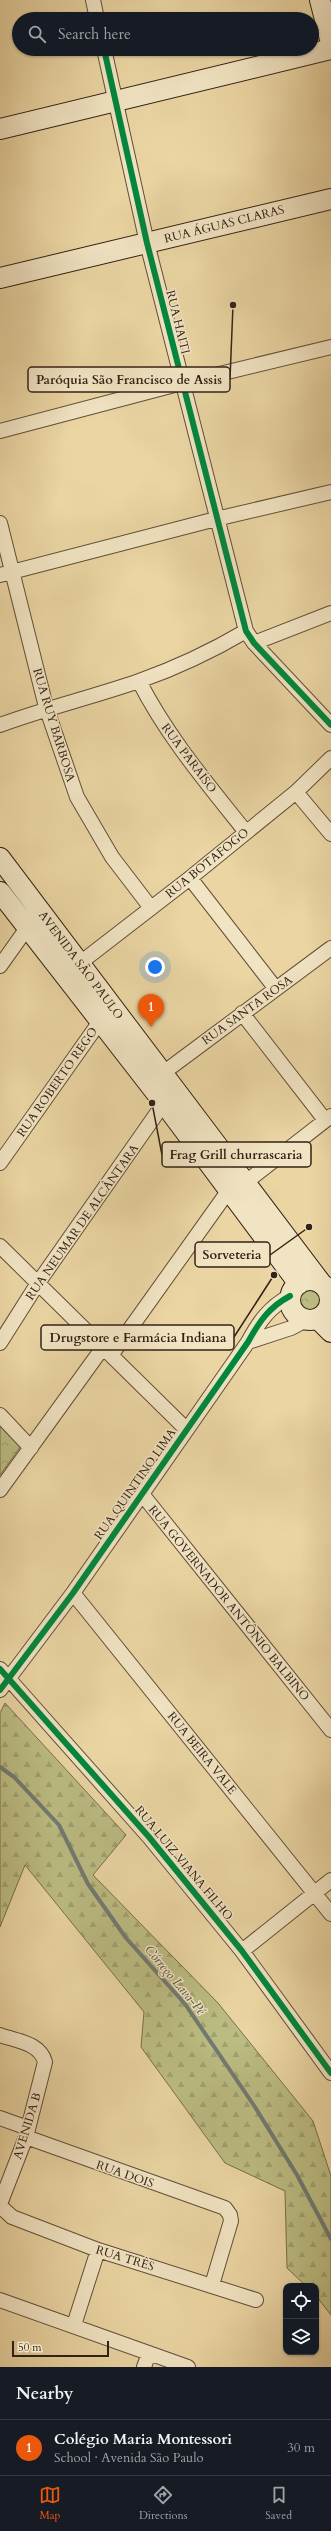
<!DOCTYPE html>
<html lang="en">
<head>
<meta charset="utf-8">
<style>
	:root { --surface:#171b24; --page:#242831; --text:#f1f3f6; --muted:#9ea1a6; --line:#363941; --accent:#ea580c }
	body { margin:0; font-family:Cardo,serif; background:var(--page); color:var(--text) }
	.controls { position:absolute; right:12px; bottom:12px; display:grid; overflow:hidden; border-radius:8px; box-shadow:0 1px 3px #0004 }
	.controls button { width:36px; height:36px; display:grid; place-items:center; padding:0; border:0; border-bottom:1px solid var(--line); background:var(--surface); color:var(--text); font:20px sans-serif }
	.scale { position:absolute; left:12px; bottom:10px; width:97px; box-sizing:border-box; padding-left:4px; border:2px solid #342116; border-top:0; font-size:11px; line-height:14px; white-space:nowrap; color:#342116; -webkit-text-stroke:3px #f1e4c3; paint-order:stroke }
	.you { position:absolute; left:155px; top:967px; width:14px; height:14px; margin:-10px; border:3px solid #fff; border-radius:50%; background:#1a73e8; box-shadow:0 0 0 6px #1a73e833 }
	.badge { display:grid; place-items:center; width:26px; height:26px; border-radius:50%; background:var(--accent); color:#fff; font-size:13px; font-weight:700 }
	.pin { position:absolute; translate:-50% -33px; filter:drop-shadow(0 1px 2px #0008) }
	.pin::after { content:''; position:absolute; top:21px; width:14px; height:12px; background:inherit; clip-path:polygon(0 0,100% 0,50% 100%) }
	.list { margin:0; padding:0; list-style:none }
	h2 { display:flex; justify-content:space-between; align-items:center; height:52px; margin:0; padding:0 16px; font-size:17px }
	h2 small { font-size:13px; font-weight:400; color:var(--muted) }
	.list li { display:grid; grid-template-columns:26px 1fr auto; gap:12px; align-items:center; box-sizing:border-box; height:56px; padding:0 16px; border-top:1px solid var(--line) }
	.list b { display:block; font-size:15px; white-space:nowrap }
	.list p { margin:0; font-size:13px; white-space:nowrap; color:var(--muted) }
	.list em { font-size:13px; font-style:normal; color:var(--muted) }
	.icon { flex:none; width:22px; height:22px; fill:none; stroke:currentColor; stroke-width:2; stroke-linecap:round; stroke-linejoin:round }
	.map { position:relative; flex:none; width:331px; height:2367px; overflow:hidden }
	.search { position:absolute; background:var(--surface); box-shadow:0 1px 3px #0004; left:12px; right:12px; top:12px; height:44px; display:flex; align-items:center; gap:10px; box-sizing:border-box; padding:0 14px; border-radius:22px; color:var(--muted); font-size:15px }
	.sheet { height:108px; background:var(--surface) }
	nav { display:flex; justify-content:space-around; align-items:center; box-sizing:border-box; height:56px; border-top:1px solid var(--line); background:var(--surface); font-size:11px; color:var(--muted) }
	nav a { display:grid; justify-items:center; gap:2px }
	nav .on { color:var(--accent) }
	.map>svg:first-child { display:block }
</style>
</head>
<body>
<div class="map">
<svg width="331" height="2367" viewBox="0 0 331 2367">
	<defs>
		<pattern id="forest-firs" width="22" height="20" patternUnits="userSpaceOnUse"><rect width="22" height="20" fill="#bbbc82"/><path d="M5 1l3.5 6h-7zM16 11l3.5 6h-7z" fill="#a1a170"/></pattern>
		<pattern id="park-crowns" width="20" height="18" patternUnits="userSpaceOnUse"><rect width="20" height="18" fill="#bbbc82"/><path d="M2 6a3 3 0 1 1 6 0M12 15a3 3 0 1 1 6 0" fill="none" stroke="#a1a170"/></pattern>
	</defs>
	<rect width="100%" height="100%" fill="#ead5a3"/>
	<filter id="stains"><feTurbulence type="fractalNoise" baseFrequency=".005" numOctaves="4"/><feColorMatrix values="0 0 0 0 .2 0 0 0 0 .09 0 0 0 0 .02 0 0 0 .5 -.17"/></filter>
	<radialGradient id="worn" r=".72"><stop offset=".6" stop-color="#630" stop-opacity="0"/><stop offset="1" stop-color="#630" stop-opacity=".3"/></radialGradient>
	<path fill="url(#forest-firs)" stroke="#786e4c" d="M 5,1703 L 126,1835 L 93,1875 L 218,2003 L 313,2121 L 331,2176 L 331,2315 L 316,2296 L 316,2286 L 306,2286 L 287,2268 L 285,2191 L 225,2163 L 141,2047 L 144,2012 L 25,1865 L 0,1927 L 0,1713 Z"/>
	<path fill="url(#park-crowns)" stroke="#786e4c" d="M294 1300a17 17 0 1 1 34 0a17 17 0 1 1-34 0Z
		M 0,1425 L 21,1446 L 0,1475 Z"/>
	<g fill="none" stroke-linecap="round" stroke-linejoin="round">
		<path stroke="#727a72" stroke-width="4" d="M 0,1767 L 14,1777 L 59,1825 L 88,1884 L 126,1938 L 185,2004 L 255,2107 L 297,2175 L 331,2239"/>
		<g stroke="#624e39" stroke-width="16">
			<path id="street" d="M 93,0 L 97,19
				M 104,49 L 147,243 L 246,631 L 254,643 L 331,725
				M 0,431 L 182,383 L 331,347
				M 0,523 L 46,707 L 77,797 L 112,857 L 151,908
				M 0,575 L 216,519 L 331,492
				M 254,643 L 331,613
				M 139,681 C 167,736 206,782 245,831
				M 0,725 C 46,708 93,697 139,681 C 176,668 212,651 246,631
				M 296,792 L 331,834
				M 190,878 L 276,989
				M 80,963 L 190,878 L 296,792 L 331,758
				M 0,966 L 27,928
				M 242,1013 L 325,1120
				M 163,1073 L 331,948
				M 0,1163 L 101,1020
				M 246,1182 L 331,1116
				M 0,1246 L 186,1429
				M 248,1342 L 291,1328 L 306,1320
				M 0,1343 L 38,1283 L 164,1103
				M 112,1354 L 229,1190
				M 0,1415 L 31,1448
				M 0,1490 L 104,1346
				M 142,1494 L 331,1730
				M 73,1593 L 331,1914
				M 0,1669 L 149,1837 L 242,1951 L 331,2073
				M 0,1690 L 73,1593 L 248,1342 C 259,1322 269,1307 290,1296
				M 242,1951 L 331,1880
				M 0,2035 C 17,2041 40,2043 45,2062 L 26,2137 L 0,2204
				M 0,2118 L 28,2128
				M 26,2137 L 225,2208 L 230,2215 L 231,2221 L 212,2285
				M 0,2206 L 12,2217 L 98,2250 L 256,2300
				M 0,2300 L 188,2367
				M 74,2325 L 98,2250
				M 144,2367 L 149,2353"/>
		</g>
		<g stroke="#342116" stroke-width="22">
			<path id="secondary" d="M 320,0 L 331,43
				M 0,129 L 331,49
				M 0,278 L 331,199
				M 0,858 L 321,1283
				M 0,892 L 164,1103 L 299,1284
				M290 1300a20 20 0 1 1 40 0a20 20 0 1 1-40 0Z
				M 318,1319 L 331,1332"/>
		</g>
		<use href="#street" stroke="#f1e4c3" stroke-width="14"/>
		<use href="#secondary" stroke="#f1e4c3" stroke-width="20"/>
		<g stroke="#f1e4c3" stroke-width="8">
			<path id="cycleway" d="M 104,49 L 147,243 L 246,631 L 254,643 L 331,725
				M 0,1669 L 149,1837 L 242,1951 L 331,2073
				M 0,1690 L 73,1593 L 248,1342 C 259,1322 269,1307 290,1296"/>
		</g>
		<use href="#cycleway" stroke="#00873e" stroke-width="6"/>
	</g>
	<g text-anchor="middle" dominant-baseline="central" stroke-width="3" stroke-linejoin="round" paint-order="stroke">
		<g font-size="12" fill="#342116" stroke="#f1e4c3">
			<text transform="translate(224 224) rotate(-14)">RUA ÁGUAS CLARAS</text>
			<text transform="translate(178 322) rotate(76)">RUA HAITI</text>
			<text transform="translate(54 725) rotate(73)">RUA RUY BARBOSA</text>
			<text transform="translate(189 758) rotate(53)">RUA PARAÍSO</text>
			<text transform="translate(207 863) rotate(-39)">RUA BOTAFOGO</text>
			<text transform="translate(81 965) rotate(53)">AVENIDA SÃO PAULO</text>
			<text transform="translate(247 1010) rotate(-36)">RUA SANTA ROSA</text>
			<text transform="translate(57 1082) rotate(-55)">RUA ROBERTO REGO</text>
			<text transform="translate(82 1222) rotate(-55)">RUA NEUMAR DE ALCÂNTARA</text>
			<text transform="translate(135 1484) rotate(-55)">RUA QUINTINO LIMA</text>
			<text transform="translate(229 1603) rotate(51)">RUA GOVERNADOR ANTÔNIO BALBINO</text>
			<text transform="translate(202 1753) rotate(51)">RUA BEIRA VALE</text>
			<text transform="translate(184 1863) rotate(50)">RUA LUIZ VIANA FILHO</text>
			<text transform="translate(27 2126) rotate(-73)">AVENIDA B</text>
			<text transform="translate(125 2174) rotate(19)">RUA DOIS</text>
			<text transform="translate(125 2258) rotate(17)">RUA TRÊS</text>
		</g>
		<g font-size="13" font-style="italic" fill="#534e44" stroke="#f1e4c3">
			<text transform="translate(175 1980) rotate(50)">Córrego Lava-Pé</text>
		</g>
	</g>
	<path fill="none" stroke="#342116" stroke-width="1.5" d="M233 305L230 379M152 1103L162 1155M309 1227L270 1255M274 1275L234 1337"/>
	<g fill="#342116" stroke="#f1e4c3" stroke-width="1.5">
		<circle cx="233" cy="305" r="4"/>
		<circle cx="152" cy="1103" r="4"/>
		<circle cx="309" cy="1227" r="4"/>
		<circle cx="274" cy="1275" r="4"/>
	</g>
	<g fill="#f1e4c3" stroke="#342116" stroke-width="1.5">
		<rect x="28" y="367" width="202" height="25" rx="4"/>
		<rect x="162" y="1142" width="149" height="25" rx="4"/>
		<rect x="195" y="1242" width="75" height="25" rx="4"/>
		<rect x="41" y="1325" width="193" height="25" rx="4"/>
	</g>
	<g font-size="13" text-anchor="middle" font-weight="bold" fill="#342116">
		<text x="129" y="384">Paróquia São Francisco de Assis</text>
		<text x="236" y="1159">Frag Grill churrascaria</text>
		<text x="232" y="1259">Sorveteria</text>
		<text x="138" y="1342">Drugstore e Farmácia Indiana</text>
	</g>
	<rect width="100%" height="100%" filter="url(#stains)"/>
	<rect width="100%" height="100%" fill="url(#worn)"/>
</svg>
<div class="controls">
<button><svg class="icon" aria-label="locate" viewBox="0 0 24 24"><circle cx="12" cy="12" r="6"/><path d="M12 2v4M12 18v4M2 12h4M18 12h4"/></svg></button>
<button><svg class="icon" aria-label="layers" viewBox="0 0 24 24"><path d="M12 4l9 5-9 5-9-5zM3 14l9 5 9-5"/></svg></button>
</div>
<div class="scale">50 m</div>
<div class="you"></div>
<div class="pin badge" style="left:151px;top:1027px">1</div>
<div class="search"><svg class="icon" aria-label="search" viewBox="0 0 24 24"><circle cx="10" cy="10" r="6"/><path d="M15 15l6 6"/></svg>Search here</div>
</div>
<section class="sheet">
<h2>Nearby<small></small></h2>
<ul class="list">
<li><span class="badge">1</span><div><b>Colégio Maria Montessori</b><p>School · Avenida São Paulo</p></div><em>30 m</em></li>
</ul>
</section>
<nav>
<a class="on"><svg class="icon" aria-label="map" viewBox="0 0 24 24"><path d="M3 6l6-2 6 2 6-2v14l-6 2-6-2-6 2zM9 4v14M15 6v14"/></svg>Map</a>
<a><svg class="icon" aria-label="directions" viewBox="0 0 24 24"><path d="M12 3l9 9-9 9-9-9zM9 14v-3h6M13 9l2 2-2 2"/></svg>Directions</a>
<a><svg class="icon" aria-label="saved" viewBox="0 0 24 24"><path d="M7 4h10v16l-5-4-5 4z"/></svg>Saved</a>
</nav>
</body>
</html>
